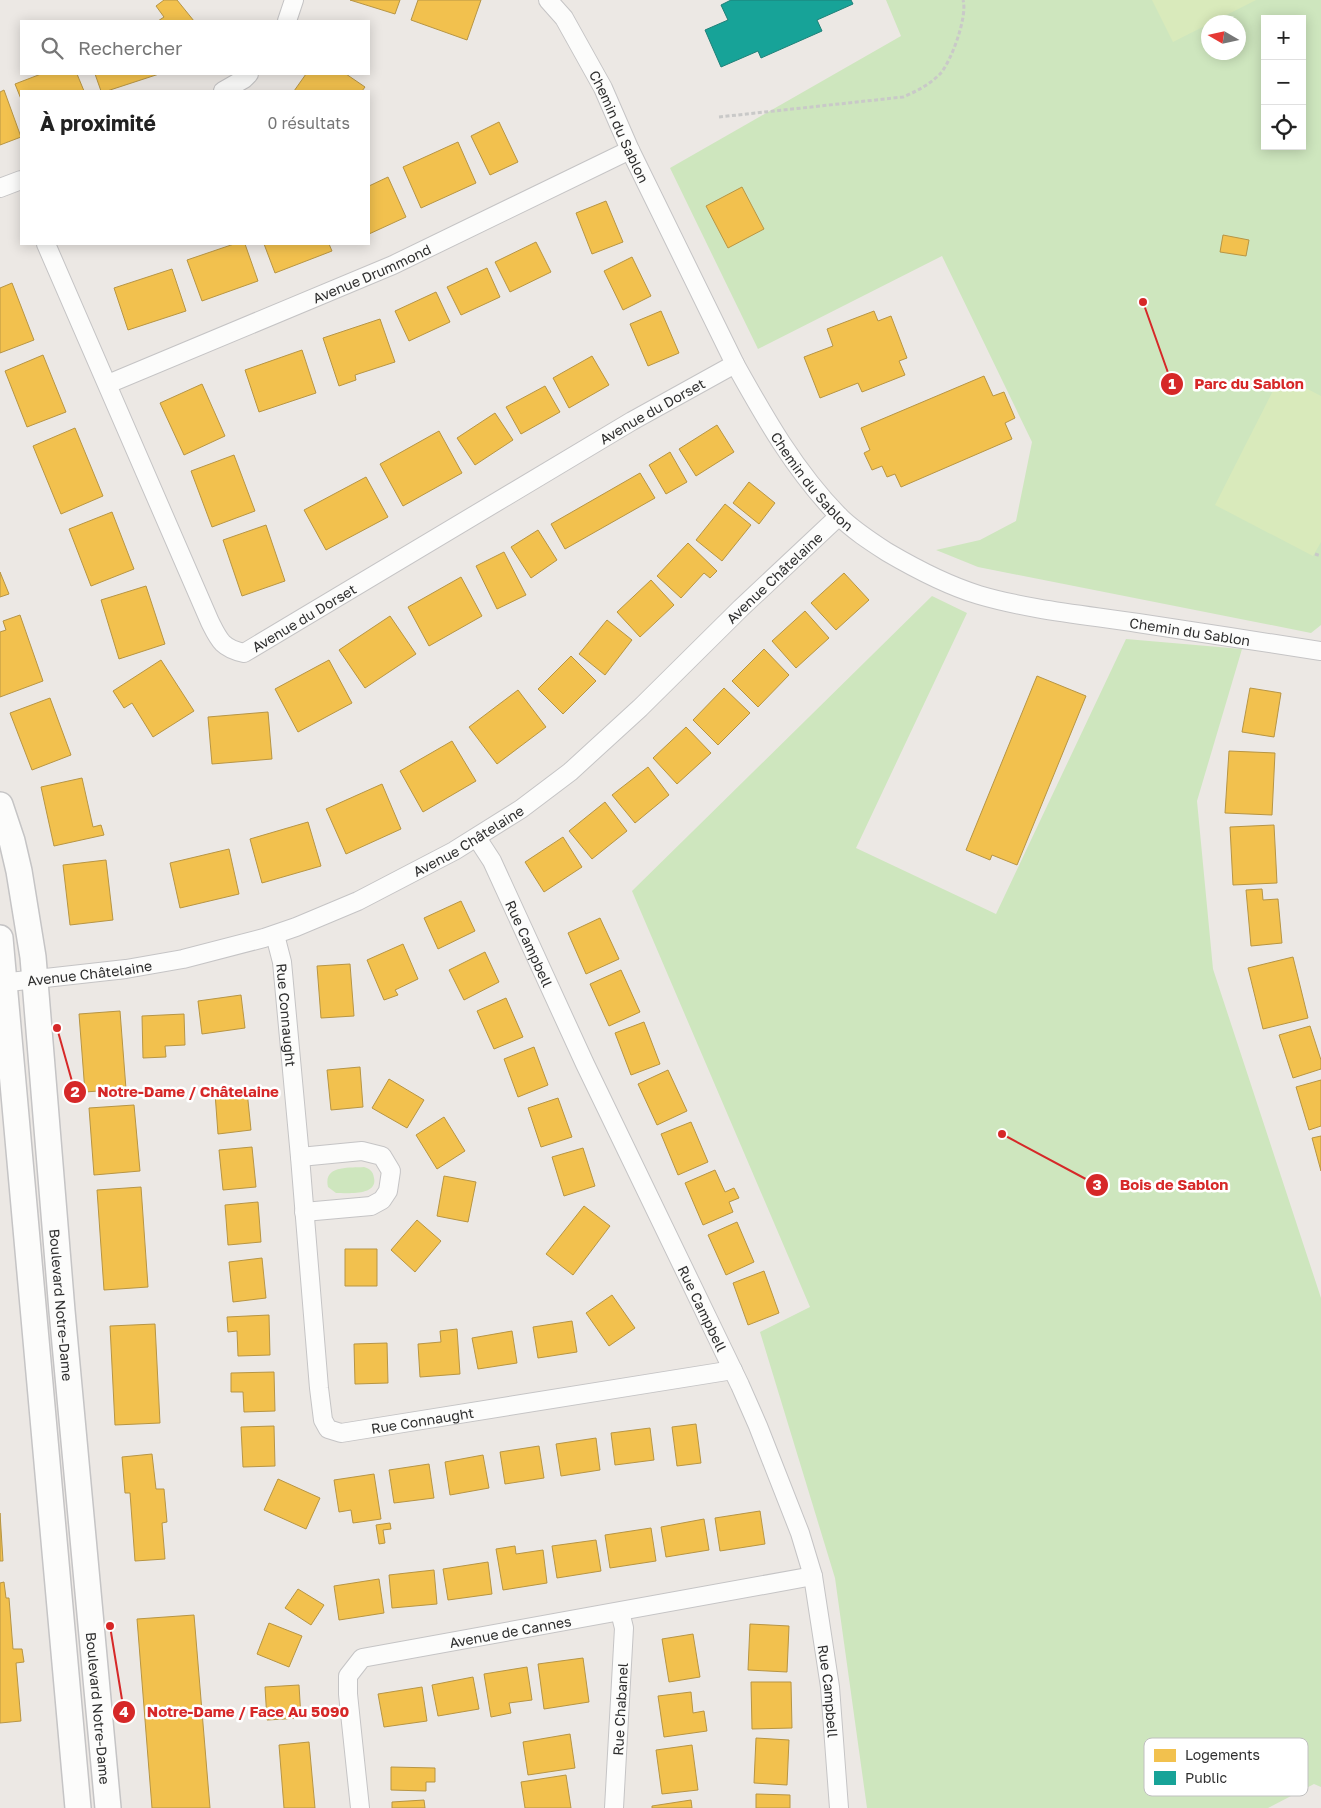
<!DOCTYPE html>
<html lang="fr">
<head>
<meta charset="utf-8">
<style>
	:root { --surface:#fff; --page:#f6f6f6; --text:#222; --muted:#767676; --line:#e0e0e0 }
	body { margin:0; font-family:"Golos Text",sans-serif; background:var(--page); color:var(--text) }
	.controls { position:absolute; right:15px; top:15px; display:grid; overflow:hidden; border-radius:0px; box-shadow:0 2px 12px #0003 }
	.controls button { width:45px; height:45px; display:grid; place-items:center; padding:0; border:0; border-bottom:1px solid var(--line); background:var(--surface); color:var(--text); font:25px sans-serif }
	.compass { position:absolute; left:1201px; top:15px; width:45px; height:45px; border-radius:50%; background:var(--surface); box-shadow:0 2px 12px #0003; rotate:279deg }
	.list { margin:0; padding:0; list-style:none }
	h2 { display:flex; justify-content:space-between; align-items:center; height:65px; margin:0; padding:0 20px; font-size:21px }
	h2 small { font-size:16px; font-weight:400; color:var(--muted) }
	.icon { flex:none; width:28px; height:28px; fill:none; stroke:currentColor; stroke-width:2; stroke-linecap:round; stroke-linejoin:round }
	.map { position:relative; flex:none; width:1321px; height:1808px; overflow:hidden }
	.search { position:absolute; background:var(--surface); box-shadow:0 2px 12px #0003; left:20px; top:20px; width:350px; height:55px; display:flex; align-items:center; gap:12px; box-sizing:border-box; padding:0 18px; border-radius:0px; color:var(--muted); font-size:19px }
	.panel { position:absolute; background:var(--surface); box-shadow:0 2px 12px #0003; left:20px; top:90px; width:350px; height:155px; border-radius:0px }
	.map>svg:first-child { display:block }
</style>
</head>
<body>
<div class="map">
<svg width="1321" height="1808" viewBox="0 0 1321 1808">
	<rect width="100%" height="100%" fill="#ece8e4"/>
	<path fill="#cee6be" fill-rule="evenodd" d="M 886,0 L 1321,0 L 1321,625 L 1311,633 L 978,567 L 936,550 L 980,540 L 1016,521 L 1032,442 L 942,256 L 758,349 L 670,168 L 901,36 ZM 1265,19 L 1302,19 L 1302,146 L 1265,146 ZM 1208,22 L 1238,22 L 1238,52 L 1208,52 Z
		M 932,596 L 967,613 L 856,848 L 996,914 L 1126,639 L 1242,649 L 1197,801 L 1213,969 L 1321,1298 L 1321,1787 L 1314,1784 L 1268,1808 L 867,1808 L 835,1578 L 760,1332 L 810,1307 L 632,891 Z
		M 364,1167 C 370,1169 373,1171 374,1178 C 378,1196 347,1193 336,1193 L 328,1187 C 323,1165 349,1168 364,1167 Z"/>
	<path fill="#d9eabb" d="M 1152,0 L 1256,0 L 1173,42 Z
		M 1281,375 L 1321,396 L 1321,542 L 1313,556 L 1215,505 Z"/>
	<path fill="#f2c14e" stroke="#b79544" d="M 164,0 L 177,0 L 194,21 L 158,21 L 164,17 L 156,6 Z
		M 350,0 L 400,0 L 395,14 Z
		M 418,0 L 481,0 L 467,40 L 411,20 Z
		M 41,74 L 77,74 L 84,91 L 21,91 L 21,99 L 15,84 Z
		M 95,74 L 159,74 L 107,91 L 101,91 Z
		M 306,74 L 346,74 L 365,87 L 362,91 L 294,91 Z
		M 4,90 L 21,137 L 0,145 L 0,92 Z
		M 499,122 L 518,162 L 490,175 L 471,136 Z
		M 458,142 L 476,183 L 421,208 L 403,167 Z
		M 388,177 L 406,217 L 369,234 L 369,186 Z
		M 742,187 L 764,229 L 728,248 L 706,206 Z
		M 606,201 L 623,242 L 592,254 L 576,213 Z
		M 1223,235 L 1249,240 L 1246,256 L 1220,252 Z
		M 536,242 L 551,272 L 510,292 L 495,262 Z
		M 234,244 L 245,244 L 258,281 L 202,301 L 187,260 Z
		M 264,244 L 329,244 L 332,251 L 275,273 Z
		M 632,257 L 651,296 L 623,310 L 604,271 Z
		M 487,268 L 500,297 L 461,315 L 447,287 Z
		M 172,269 L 186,311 L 128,330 L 114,288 Z
		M 12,283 L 34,340 L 0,353 L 0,288 Z
		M 436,292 L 450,322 L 409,341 L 395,311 Z
		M 661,311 L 679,353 L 648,366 L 630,324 Z
		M 874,311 L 878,321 L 891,316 L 907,358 L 899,361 L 905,375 L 862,392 L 858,383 L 820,398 L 804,357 L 833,346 L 827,329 Z
		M 380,319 L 395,362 L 355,375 L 356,380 L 339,386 L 323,338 Z
		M 302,350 L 316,393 L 259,412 L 245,370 Z
		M 43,355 L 66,412 L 27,427 L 5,371 Z
		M 592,356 L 609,385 L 569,408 L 553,378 Z
		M 984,376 L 993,396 L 1004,392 L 1015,418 L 1005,423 L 1012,439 L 901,487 L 895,474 L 887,477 L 882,466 L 872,470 L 864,453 L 870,450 L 861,428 Z
		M 202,384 L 225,436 L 184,455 L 160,403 Z
		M 545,386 L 560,412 L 521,434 L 506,407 Z
		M 495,413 L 513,440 L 475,465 L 457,438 Z
		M 717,425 L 734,452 L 696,476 L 679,449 Z
		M 75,428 L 103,496 L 61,514 L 33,446 Z
		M 439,431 L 462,473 L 403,506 L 380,464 Z
		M 670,452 L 687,482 L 666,494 L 649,465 Z
		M 234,455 L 255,511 L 212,527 L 191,471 Z
		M 640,473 L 655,498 L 565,549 L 551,524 Z
		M 366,477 L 388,517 L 326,550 L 304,510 Z
		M 749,482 L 775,503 L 759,524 L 733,503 Z
		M 725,504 L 751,525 L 722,561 L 696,540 Z
		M 112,512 L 134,569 L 91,586 L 69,529 Z
		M 266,525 L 285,581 L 242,596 L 223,540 Z
		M 538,530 L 557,560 L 531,578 L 511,547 Z
		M 688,543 L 717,571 L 710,578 L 704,573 L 681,598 L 657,576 Z
		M 504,552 L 526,595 L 497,609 L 476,566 Z
		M 0,572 L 9,594 L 0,597 Z
		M 844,573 L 869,600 L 836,630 L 811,603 Z
		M 461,577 L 482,616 L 429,646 L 408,607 Z
		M 651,580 L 674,605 L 640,637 L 617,612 Z
		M 146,586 L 165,644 L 119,659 L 101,600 Z
		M 805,611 L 829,638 L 796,668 L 772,641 Z
		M 20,615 L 43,681 L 0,697 L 0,632 L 6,630 L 3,621 Z
		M 390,616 L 416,654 L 365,688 L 339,650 Z
		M 607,620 L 632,640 L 605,675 L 579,654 Z
		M 764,649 L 789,675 L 758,707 L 732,681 Z
		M 571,656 L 596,681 L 563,714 L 538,689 Z
		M 161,660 L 194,711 L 153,737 L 132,703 L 124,708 L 113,691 Z
		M 329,660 L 352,703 L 298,732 L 275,689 Z
		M 1037,676 L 1086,696 L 1017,865 L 992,855 L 990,860 L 966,850 Z
		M 724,688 L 750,713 L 718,745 L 693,720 Z
		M 1250,688 L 1281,693 L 1274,737 L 1242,732 Z
		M 518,690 L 546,727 L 497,764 L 469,727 Z
		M 50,698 L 71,755 L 32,770 L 10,713 Z
		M 268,712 L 272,759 L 212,764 L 208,717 Z
		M 686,727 L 711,753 L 677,784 L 653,758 Z
		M 452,741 L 476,781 L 423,812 L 400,771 Z
		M 1229,751 L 1275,753 L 1272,815 L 1225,813 Z
		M 648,767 L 669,795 L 635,823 L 612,795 Z
		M 82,778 L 93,827 L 101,825 L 104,835 L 54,846 L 41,787 Z
		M 382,784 L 401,829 L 346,854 L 326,809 Z
		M 605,802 L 627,831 L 592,859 L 569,831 Z
		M 308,822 L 321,866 L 262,883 L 250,839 Z
		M 1274,825 L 1277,883 L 1233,885 L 1230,827 Z
		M 563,837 L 582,867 L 544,892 L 525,862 Z
		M 229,849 L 239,894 L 180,908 L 170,863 Z
		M 106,860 L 113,920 L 70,925 L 63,865 Z
		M 1262,889 L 1263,900 L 1278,899 L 1282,943 L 1251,946 L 1246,890 Z
		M 461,901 L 475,931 L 438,949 L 424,918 Z
		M 600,918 L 619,959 L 586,974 L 568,933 Z
		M 403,944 L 418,979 L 395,990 L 398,995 L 384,1000 L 367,960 Z
		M 485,952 L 499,982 L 464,1000 L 449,970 Z
		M 1293,957 L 1308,1018 L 1263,1029 L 1248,968 Z
		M 350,964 L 354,1016 L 321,1018 L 317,966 Z
		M 621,970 L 640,1012 L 609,1026 L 590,984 Z
		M 241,995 L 245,1028 L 202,1034 L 198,1001 Z
		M 506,998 L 523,1037 L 494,1049 L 477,1011 Z
		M 120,1011 L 126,1089 L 85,1092 L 79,1014 Z
		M 184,1014 L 185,1045 L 165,1046 L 166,1057 L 143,1058 L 142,1016 Z
		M 644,1022 L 660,1064 L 631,1075 L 615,1033 Z
		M 1310,1026 L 1321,1060 L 1321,1069 L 1293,1078 L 1279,1035 Z
		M 534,1047 L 548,1085 L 518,1097 L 504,1059 Z
		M 360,1067 L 363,1107 L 331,1110 L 327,1070 Z
		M 668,1070 L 687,1111 L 657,1125 L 638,1084 Z
		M 389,1079 L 424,1100 L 407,1128 L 372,1108 Z
		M 1321,1080 L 1321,1126 L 1309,1130 L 1296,1087 Z
		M 247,1091 L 251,1130 L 218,1134 L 215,1093 Z
		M 558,1098 L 572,1137 L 541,1147 L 528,1108 Z
		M 134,1105 L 140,1171 L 94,1175 L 89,1108 Z
		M 444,1117 L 465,1151 L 437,1169 L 416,1135 Z
		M 691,1122 L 708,1162 L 678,1175 L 661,1134 Z
		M 1321,1136 L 1321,1171 L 1312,1138 Z
		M 252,1147 L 256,1187 L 223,1190 L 219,1150 Z
		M 583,1148 L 595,1186 L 564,1196 L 552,1157 Z
		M 715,1170 L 725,1192 L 734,1188 L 739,1198 L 729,1202 L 733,1212 L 703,1225 L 685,1183 Z
		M 444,1176 L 476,1182 L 468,1222 L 437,1216 Z
		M 141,1187 L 148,1287 L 104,1290 L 97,1190 Z
		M 258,1202 L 261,1242 L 228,1245 L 225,1205 Z
		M 584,1206 L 610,1226 L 573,1275 L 546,1254 Z
		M 417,1220 L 441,1241 L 415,1272 L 391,1250 Z
		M 737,1222 L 754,1262 L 726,1275 L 708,1235 Z
		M 345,1249 L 377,1249 L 377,1286 L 345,1286 Z
		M 262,1258 L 266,1298 L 233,1302 L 229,1262 Z
		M 764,1271 L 779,1313 L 748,1325 L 733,1283 Z
		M 612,1295 L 635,1328 L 609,1346 L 586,1313 Z
		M 269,1315 L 270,1355 L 238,1356 L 237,1331 L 228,1332 L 227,1317 Z
		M 572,1321 L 577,1352 L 538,1358 L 533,1327 Z
		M 155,1324 L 160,1423 L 115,1425 L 110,1326 Z
		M 457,1329 L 460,1374 L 420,1377 L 418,1344 L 441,1342 L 440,1331 Z
		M 512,1331 L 517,1363 L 478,1369 L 472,1338 Z
		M 387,1343 L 388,1383 L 355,1384 L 354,1344 Z
		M 274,1372 L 275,1411 L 244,1412 L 243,1392 L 231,1392 L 231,1373 Z
		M 696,1424 L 701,1463 L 677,1466 L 672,1427 Z
		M 274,1426 L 275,1466 L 243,1467 L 241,1427 Z
		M 650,1428 L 654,1460 L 615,1465 L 611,1433 Z
		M 596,1438 L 600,1470 L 561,1476 L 556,1444 Z
		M 539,1446 L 544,1478 L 505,1484 L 500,1452 Z
		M 152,1454 L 156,1489 L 164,1489 L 167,1522 L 162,1523 L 165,1559 L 135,1561 L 130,1493 L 125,1493 L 122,1457 Z
		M 483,1455 L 489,1488 L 450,1495 L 445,1462 Z
		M 429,1464 L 434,1498 L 394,1503 L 389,1470 Z
		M 374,1474 L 381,1519 L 353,1523 L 351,1510 L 339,1512 L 334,1480 Z
		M 278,1479 L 320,1498 L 306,1529 L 264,1510 Z
		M 760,1511 L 765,1544 L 720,1551 L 715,1518 Z
		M 0,1513 L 3,1561 L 0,1561 Z
		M 704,1519 L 709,1550 L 666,1557 L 661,1527 Z
		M 390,1523 L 391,1529 L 383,1530 L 385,1543 L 379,1544 L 376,1525 Z
		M 651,1528 L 656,1561 L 610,1568 L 605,1535 Z
		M 596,1540 L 601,1571 L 557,1578 L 552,1546 Z
		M 515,1546 L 516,1554 L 543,1550 L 547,1583 L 503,1590 L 496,1549 Z
		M 488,1562 L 492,1594 L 448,1600 L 443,1569 Z
		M 434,1570 L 437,1604 L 392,1608 L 389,1575 Z
		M 379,1579 L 384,1613 L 339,1620 L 334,1586 Z
		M 4,1582 L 6,1598 L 9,1598 L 13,1649 L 22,1649 L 24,1662 L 16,1663 L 21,1721 L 0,1723 L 0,1583 Z
		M 298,1589 L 324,1605 L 311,1625 L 285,1608 Z
		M 194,1615 L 210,1808 L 152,1808 L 137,1619 Z
		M 269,1623 L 302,1636 L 289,1667 L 257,1654 Z
		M 750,1624 L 789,1626 L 787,1672 L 748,1670 Z
		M 693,1634 L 700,1677 L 669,1682 L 662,1639 Z
		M 583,1658 L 589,1702 L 544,1709 L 538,1664 Z
		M 527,1667 L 532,1700 L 509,1703 L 511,1713 L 491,1717 L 484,1674 Z
		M 473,1677 L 479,1709 L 438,1716 L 432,1685 Z
		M 751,1682 L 791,1682 L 792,1728 L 752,1729 Z
		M 299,1685 L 301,1718 L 267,1720 L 265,1687 Z
		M 422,1687 L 427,1721 L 384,1727 L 378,1694 Z
		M 691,1692 L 693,1713 L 704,1711 L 707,1731 L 664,1737 L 658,1696 Z
		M 570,1734 L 575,1768 L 528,1775 L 523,1742 Z
		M 756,1738 L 789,1740 L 787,1785 L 754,1783 Z
		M 309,1742 L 315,1808 L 284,1808 L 279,1745 Z
		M 692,1745 L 698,1790 L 662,1794 L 656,1750 Z
		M 391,1767 L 435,1768 L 435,1782 L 426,1782 L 426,1791 L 391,1790 Z
		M 566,1775 L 571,1808 L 525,1808 L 521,1782 Z
		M 756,1794 L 790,1795 L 790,1808 L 756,1808 Z
		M 424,1800 L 425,1808 L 392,1808 L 392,1802 Z
		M 691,1800 L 692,1808 L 652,1808 L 652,1806 Z"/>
	<path fill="#17a398" stroke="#1e8078" d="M 731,0 L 851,0 L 853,4 L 817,20 L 822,31 L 761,58 L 758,51 L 721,67 L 705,30 L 728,20 L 721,5 Z"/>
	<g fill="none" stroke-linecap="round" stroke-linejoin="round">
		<g stroke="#c5c4c5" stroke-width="20">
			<g id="street">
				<path id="s1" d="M 548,0 L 564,18 L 603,88 L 630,150 L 735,364 C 765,418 795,471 839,516 C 853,530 870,541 887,552 C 916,569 946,585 979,595 C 1030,610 1086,615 1138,623 C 1199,632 1260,642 1321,651"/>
				<path d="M 287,21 L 294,0"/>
				<path d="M 223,91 L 244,79 L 249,74"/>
				<path d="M 0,188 L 21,180"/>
				<path id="s2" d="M 46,244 L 210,622 C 219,640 222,648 244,653 L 632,421 L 735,364"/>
				<path id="s3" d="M 108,384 L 393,265 L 630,150"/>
				<path id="s4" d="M 477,838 L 492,861 L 585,1064 L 740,1385 L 758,1426 L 800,1533 L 813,1576 L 830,1687 L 839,1808"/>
				<path id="s5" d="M 275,935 L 282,962 L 300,1157 L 319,1388 L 323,1420 L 328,1429 L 341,1433 L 733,1370"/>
				<path id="s6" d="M 0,983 L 126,969 L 183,959 L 264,938 L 296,927 L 358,901 L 454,851 L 521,809 L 570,772 L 640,708 L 741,608 L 839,516"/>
				<path d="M 300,1157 L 362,1151 L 382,1156 L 391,1171 L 388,1191 L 382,1200 L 371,1206 L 304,1212"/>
				<path id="s7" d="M 360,1808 L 348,1694 L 348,1676 L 362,1658 L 813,1576"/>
				<path id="s8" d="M 614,1808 L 624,1628 L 620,1612"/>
			</g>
		</g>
		<g stroke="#c5c4c5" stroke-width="28">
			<g id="secondary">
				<path id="s9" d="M 0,805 L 12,841 L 19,871 L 33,957 L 62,1311 L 108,1808"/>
				<path d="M 0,938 L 78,1808"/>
			</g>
		</g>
		<path stroke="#c9c9c8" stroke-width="3" stroke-dasharray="4 2.5" stroke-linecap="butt" d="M 719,117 L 903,97 C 917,91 929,85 940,74 C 951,62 968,16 963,0
			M 1315,554 L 1321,556"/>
		<use href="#street" stroke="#fcfcfb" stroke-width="18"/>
		<use href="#secondary" stroke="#fcfcfb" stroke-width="25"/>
	</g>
	<g text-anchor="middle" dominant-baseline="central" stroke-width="5" stroke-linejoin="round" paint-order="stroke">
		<g font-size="14" fill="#2e2e2e" stroke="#fff">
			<text stroke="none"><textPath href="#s1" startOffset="146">Chemin du Sablon</textPath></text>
			<text stroke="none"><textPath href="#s3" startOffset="286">Avenue Drummond</textPath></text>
			<text stroke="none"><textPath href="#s2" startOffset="935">Avenue du Dorset</textPath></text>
			<text stroke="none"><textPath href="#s1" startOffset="551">Chemin du Sablon</textPath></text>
			<text stroke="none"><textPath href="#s6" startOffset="900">Avenue Châtelaine</textPath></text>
			<text stroke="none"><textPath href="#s2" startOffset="530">Avenue du Dorset</textPath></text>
			<text stroke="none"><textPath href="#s1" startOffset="971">Chemin du Sablon</textPath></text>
			<text stroke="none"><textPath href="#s6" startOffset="495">Avenue Châtelaine</textPath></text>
			<text stroke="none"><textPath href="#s4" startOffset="118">Rue Campbell</textPath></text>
			<text stroke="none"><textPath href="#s6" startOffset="90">Avenue Châtelaine</textPath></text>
			<text stroke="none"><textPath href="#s5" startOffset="81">Rue Connaught</textPath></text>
			<text stroke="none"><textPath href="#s9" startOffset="505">Boulevard Notre-Dame</textPath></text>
			<text stroke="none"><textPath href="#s4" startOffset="522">Rue Campbell</textPath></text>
			<text stroke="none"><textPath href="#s5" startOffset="594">Rue Connaught</textPath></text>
			<text stroke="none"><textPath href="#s7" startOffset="306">Avenue de Cannes</textPath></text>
			<text stroke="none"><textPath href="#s4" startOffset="928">Rue Campbell</textPath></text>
			<text stroke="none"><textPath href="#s9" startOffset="910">Boulevard Notre-Dame</textPath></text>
			<text stroke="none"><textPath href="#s8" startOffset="99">Rue Chabanel</textPath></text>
		</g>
	</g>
	<rect x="1144" y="1738" width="164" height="58" rx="8" fill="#fff" stroke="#c0c0c0" stroke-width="1"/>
	<rect x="1154" y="1749" width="22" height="13" fill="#f2c14e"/>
	<rect x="1154" y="1771" width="22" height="14" fill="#17a398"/>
	<g font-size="14" fill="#2e2e2e">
		<text x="1185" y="1760">Logements</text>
		<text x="1185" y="1783">Public</text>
	</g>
	<path fill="none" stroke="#d62828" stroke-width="2" d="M1143 302L1172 384M57 1028L75 1092M1002 1134L1097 1185M110 1626L124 1712"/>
	<g fill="#d62828" stroke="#fff" stroke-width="2">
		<circle cx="1143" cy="302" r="5"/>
		<circle cx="57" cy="1028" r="5"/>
		<circle cx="1002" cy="1134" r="5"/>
		<circle cx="110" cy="1626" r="5"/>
		<circle cx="1172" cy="384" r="12"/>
		<circle cx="75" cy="1092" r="12"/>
		<circle cx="1097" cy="1185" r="12"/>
		<circle cx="124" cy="1712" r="12"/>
	</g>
	<g font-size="15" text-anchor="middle" font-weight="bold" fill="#fff">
		<text x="1172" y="389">1</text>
		<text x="75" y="1097">2</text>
		<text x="1097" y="1190">3</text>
		<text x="124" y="1717">4</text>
	</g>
	<g font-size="15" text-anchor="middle" font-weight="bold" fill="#d62828" stroke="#fff" stroke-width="5" stroke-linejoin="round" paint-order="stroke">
		<text x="1249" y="389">Parc du Sablon</text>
		<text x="188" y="1097">Notre-Dame / Châtelaine</text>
		<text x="1174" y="1190">Bois de Sablon</text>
		<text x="248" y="1717">Notre-Dame / Face Au 5090</text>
	</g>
</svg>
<div class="controls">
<button>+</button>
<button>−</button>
<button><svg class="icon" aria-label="locate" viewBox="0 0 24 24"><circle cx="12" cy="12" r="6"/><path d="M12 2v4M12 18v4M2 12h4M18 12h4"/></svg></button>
</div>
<svg class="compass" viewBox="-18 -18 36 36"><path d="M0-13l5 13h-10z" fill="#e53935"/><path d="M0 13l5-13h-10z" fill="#767676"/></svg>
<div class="search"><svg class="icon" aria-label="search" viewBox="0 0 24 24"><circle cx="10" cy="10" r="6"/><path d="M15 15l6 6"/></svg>Rechercher</div>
<section class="panel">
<h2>À proximité<small>0 résultats</small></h2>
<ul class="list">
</ul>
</section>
</div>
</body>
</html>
